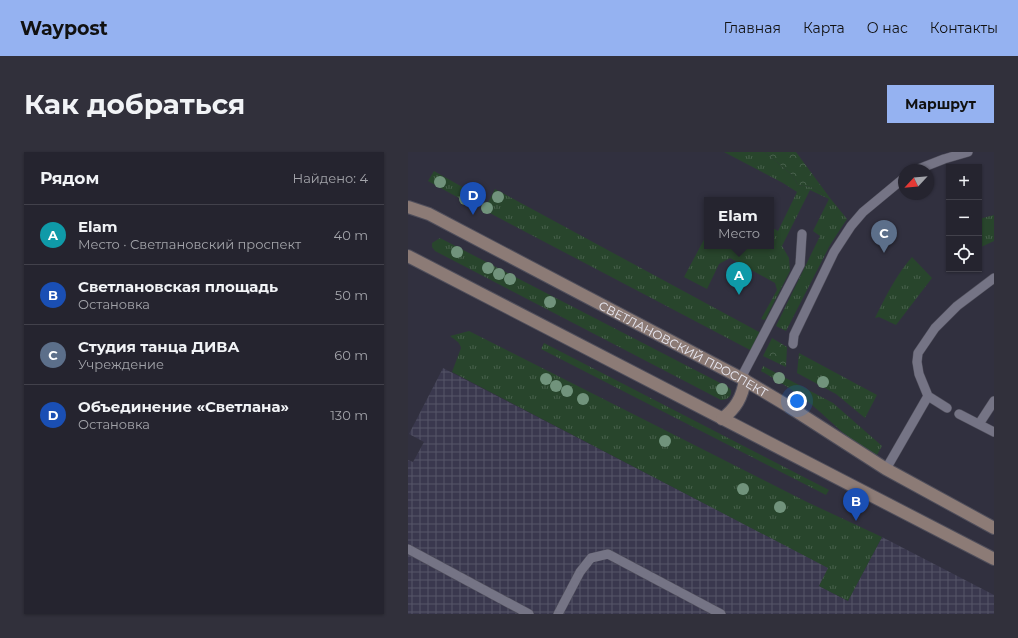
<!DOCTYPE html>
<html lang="ru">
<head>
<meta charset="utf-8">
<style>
	:root { --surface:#25242f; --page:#31303b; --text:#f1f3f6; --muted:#a3a4aa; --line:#42414b; --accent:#95b2f1 }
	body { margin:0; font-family:Montserrat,sans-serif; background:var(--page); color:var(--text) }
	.controls { position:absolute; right:12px; top:12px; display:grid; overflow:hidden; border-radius:0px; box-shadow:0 1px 3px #0004 }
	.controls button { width:36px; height:36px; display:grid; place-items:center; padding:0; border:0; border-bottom:1px solid var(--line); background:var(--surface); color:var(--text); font:20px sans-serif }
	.compass { position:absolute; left:490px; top:12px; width:36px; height:36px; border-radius:50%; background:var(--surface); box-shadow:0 1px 3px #0004; rotate:244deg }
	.you { position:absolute; left:389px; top:249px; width:14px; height:14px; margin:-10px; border:3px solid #fff; border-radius:50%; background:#1a73e8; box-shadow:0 0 0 6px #1a73e833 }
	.badge { display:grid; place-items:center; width:26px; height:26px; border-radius:50%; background:var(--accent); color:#fff; font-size:13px; font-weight:700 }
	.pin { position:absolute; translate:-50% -33px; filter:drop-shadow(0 1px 2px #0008) }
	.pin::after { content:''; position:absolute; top:21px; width:14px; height:12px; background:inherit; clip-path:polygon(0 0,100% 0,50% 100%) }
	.popup { position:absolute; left:296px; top:45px; width:70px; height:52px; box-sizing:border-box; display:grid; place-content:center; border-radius:0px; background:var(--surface); filter:drop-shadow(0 1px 3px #0005); font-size:13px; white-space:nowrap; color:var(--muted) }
	.popup b { font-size:15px; color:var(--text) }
	.popup::after { content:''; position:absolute; left:50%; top:100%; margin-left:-8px; border:8px solid transparent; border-top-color:var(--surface) }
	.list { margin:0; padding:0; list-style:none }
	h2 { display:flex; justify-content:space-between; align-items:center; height:52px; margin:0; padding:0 16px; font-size:17px }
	h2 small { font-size:13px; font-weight:400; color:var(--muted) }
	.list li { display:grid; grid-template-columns:26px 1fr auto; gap:12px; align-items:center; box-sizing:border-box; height:60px; padding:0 16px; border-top:1px solid var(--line) }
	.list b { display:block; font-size:15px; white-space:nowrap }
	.list p { margin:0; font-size:13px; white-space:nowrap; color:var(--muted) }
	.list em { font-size:13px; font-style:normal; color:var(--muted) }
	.icon { flex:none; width:22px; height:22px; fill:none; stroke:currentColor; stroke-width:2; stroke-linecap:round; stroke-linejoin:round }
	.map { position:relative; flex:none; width:586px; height:462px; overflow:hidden; border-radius:0px }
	header { display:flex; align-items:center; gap:24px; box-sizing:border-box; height:56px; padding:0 20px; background:var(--accent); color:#111 }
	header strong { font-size:19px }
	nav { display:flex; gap:22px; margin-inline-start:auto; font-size:14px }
	.intro { display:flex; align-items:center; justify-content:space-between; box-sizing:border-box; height:96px; padding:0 24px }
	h1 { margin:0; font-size:28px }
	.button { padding:10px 18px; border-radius:0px; background:var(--accent); color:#111; font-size:14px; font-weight:700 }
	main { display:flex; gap:24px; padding:0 24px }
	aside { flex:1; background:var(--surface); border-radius:0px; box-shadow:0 1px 3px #0004 }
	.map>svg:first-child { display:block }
</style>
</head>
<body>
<header>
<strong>Waypost</strong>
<nav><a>Главная</a><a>Карта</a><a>О нас</a><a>Контакты</a></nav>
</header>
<div class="intro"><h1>Как добраться</h1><a class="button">Маршрут</a></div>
<main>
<aside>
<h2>Рядом<small>Найдено: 4</small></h2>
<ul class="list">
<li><span class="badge" style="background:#0f9aa8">A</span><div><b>Elam</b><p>Место · Светлановский проспект</p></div><em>40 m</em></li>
<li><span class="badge" style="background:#1a4fb4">B</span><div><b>Светлановская площадь</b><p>Остановка</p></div><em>50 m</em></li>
<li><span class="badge" style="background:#5c6f8a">C</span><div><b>Студия танца ДИВА</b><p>Учреждение</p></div><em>60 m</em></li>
<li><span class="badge" style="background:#1a4fb4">D</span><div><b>Объединение «Светлана»</b><p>Остановка</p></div><em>130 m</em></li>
</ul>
</aside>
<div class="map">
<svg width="586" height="462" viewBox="0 0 586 462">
	<defs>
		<pattern id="industrial-grid" width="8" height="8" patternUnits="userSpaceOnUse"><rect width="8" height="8" fill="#3a384e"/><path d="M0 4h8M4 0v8" fill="none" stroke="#565568"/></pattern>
		<pattern id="grass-tufts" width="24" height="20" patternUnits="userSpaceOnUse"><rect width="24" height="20" fill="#28452c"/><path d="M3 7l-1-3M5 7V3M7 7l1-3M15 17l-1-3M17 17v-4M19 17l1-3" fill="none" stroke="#47604b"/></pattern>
		<pattern id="forest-crowns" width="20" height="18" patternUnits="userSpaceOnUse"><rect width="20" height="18" fill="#28452c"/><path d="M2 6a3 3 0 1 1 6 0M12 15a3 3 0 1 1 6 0" fill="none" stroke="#47604b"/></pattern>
	</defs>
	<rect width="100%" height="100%" fill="#31303f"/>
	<path fill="url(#industrial-grid)" d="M 35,216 L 421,416 L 411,434 L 440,449 L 474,385 L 586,443 L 586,462 L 0,462 L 0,308 L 5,310 L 16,290 L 1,282 Z"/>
	<path fill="url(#grass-tufts)" d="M 316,0 L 357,0 L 384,23 L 390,33 L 403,35 L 422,46 L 439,67 L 422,93 L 378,179 L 368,174 L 412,84 L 405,79 L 421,47 L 402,38 L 374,94 L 381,106 L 382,119 L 357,168 L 353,167 L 369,138 L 367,131 L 322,106 L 311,112 L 299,137 L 276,125 L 299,82 L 299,94 L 363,94 L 363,75 L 370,79 L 389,40 L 375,31 Z
		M 26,19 L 65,41 L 60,51 L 20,29 Z
		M 87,37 L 353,181 L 344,199 L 76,58 Z
		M 586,63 L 586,89 L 571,96 L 571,67 Z
		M 32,86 L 320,235 L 323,238 C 324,245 319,248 313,248 L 27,99 L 24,95 L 24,91 Z
		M 504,105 L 524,126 L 488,173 L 471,165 L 467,166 C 478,144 488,123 504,105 Z
		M 61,179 L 399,350 L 474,385 L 440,449 L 411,434 L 420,416 L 44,220 L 53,196 C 52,190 47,188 42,184 Z
		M 136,191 L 421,338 L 418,343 L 133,197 Z
		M 391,201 L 469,243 L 457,266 L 428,242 L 389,221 Z
		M 355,214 L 425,251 L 474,294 L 469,303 C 444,292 425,271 404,253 C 388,240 370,229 353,219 Z"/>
	<path fill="url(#forest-crowns)" d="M 357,0 L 388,0 L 422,46 L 403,35 L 390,33 L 384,23 Z
		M 364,186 L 379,195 L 378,215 L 355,204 Z"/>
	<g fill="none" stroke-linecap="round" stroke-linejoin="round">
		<g stroke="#4f4e5b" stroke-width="10">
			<path id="lane" d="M 508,18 L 536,7 L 560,0
				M 385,192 L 386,183 L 426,100 L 443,74 L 455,60 L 496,26
				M 333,226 L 392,113 L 394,82
				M 520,244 L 539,256
				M 551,262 L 586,280
				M 571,272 L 586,249
				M 478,317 L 520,244 L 511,222 L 509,210 L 510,201 L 527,176 L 549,154 L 586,126
				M 0,397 L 121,462
				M 150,462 L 172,420 L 183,406 L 200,402 L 313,462"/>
		</g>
		<g stroke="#4f4e5b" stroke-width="14">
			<g id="secondary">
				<path id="s1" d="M 0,55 L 21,62 L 333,226 L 380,254 L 478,317 L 586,376"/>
				<path d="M 0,104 L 586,407"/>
				<path d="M 314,267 C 328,256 334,246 337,228"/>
			</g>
		</g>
		<use href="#lane" stroke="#757485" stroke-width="9"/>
		<use href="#secondary" stroke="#8c7b76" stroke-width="12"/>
	</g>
	<g fill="#71937c">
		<circle cx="32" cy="30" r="6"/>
		<circle cx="90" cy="45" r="6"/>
		<circle cx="57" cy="47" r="6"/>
		<circle cx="79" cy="56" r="6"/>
		<circle cx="49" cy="100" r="6"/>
		<circle cx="80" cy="116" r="6"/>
		<circle cx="91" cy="122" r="6"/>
		<circle cx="102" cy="127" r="6"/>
		<circle cx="142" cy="150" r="6"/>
		<circle cx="371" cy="226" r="6"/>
		<circle cx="138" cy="227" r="6"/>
		<circle cx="415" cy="230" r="6"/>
		<circle cx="148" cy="234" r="6"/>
		<circle cx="314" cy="237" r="6"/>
		<circle cx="159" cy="239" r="6"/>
		<circle cx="175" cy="247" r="6"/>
		<circle cx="257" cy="289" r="6"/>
		<circle cx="335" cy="337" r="6"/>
		<circle cx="372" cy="355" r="6"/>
	</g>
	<g text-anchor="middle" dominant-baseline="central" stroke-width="4" stroke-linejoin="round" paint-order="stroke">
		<g font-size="12" fill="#e9e9f3" stroke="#19191f">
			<text stroke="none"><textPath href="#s1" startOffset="310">СВЕТЛАНОВСКИЙ ПРОСПЕКТ</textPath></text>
		</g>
	</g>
</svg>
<div class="controls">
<button>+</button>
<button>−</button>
<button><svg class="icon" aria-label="locate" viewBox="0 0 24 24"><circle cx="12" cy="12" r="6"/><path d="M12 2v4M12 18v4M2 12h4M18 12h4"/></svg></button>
</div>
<svg class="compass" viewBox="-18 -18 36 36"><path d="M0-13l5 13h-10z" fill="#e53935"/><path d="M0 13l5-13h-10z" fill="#a3a4aa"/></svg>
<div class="you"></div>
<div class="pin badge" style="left:331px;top:143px;background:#0f9aa8">A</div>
<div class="popup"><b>Elam</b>Место</div>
<div class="pin badge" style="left:448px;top:369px;background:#1a4fb4">B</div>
<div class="pin badge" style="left:476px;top:101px;background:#5c6f8a">C</div>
<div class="pin badge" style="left:65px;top:63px;background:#1a4fb4">D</div>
</div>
</main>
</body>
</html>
